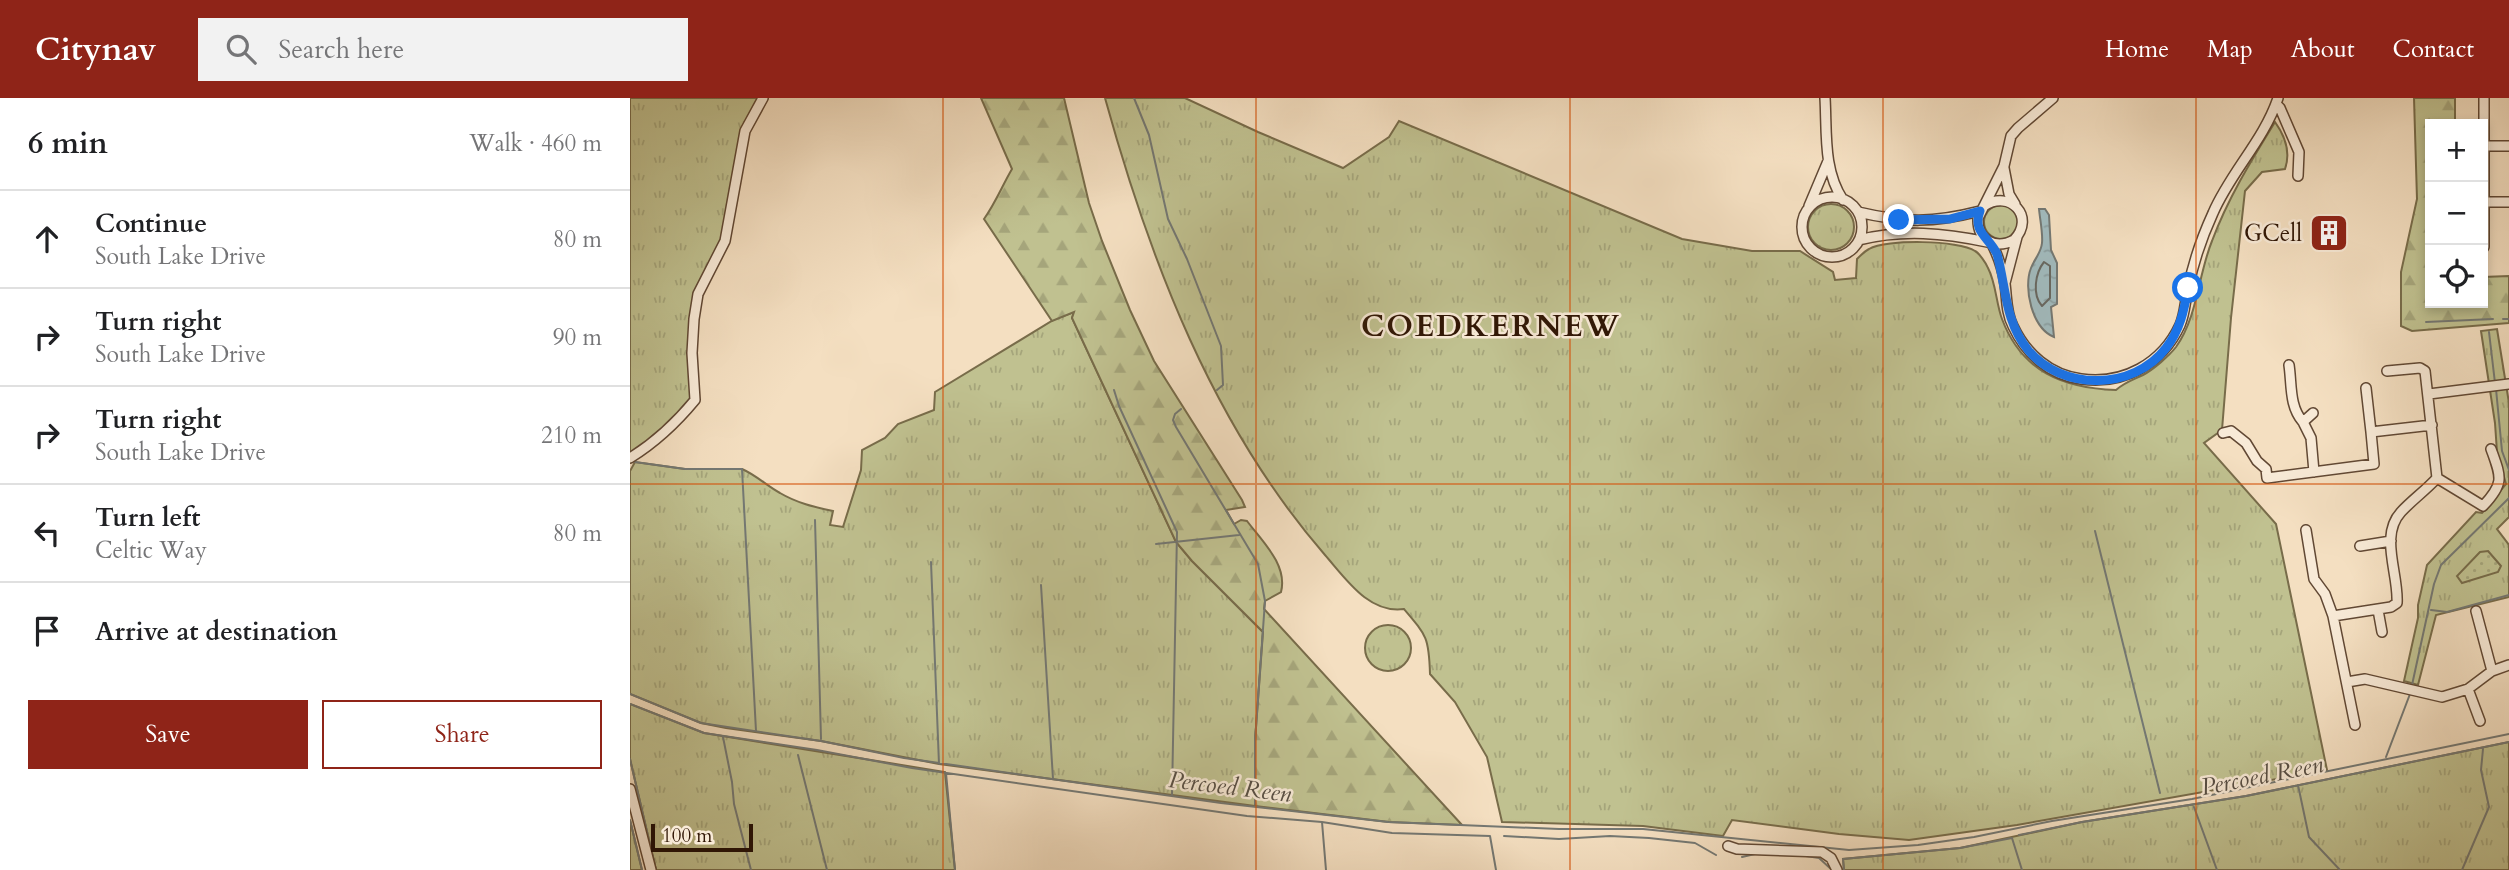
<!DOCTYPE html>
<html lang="en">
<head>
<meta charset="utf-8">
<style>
	:root { --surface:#fff; --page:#f2f2f2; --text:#202124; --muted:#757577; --line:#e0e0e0; --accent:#8f2418 }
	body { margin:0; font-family:Cardo,serif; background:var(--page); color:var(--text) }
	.controls { position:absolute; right:21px; top:21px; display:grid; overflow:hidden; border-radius:0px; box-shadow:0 4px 10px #0003 }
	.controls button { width:63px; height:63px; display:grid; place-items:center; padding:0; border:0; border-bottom:2px solid var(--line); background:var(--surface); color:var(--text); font:35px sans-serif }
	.scale { position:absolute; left:21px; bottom:18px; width:102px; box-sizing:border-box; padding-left:7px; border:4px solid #301605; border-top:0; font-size:19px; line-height:24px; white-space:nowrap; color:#301605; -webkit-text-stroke:5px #f8ead7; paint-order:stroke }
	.stop { position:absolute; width:21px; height:21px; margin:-16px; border:5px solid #1a73e8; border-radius:50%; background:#fff }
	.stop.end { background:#1a73e8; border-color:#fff; box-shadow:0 2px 7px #0008 }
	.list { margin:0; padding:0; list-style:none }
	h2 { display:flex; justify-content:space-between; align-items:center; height:91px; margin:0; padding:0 28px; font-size:30px }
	h2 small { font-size:23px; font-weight:400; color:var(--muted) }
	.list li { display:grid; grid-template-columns:46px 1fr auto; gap:21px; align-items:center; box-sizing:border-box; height:98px; padding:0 28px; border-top:2px solid var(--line) }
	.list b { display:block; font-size:26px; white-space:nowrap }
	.list p { margin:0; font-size:23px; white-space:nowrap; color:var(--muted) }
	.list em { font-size:23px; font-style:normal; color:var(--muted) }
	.actions { display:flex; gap:14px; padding:21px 28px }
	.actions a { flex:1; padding:16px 0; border:2px solid var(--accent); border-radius:0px; text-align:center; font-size:24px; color:var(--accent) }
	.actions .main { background:var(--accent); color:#fff }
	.icon { flex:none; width:38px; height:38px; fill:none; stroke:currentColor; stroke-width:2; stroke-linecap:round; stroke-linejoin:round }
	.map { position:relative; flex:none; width:1879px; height:772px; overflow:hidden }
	header { display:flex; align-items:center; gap:42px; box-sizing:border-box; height:98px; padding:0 35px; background:var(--accent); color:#fff }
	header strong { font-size:33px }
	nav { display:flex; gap:38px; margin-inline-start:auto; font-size:24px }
	.search { width:490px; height:63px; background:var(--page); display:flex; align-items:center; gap:18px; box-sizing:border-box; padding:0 24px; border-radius:0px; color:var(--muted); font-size:26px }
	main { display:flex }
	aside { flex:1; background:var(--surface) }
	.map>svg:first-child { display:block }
</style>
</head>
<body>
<header>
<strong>Citynav</strong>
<div class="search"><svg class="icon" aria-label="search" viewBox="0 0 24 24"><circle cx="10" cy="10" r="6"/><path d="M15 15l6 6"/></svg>Search here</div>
<nav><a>Home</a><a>Map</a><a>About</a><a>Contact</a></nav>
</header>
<main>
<aside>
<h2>6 min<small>Walk · 460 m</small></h2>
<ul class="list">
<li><svg class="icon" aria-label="ahead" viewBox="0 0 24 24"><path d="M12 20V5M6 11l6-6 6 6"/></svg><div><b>Continue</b><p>South Lake Drive</p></div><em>80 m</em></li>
<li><svg class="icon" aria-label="right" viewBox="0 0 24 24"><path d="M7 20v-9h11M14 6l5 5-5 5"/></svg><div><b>Turn right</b><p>South Lake Drive</p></div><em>90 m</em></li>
<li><svg class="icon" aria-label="right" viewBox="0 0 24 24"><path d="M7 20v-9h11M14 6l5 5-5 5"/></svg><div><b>Turn right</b><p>South Lake Drive</p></div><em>210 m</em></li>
<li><svg class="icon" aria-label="left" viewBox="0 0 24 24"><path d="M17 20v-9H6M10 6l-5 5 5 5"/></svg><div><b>Turn left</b><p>Celtic Way</p></div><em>80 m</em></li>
<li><svg class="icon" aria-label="arrive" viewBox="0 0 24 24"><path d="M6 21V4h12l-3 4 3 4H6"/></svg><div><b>Arrive at destination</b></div></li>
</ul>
<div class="actions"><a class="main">Save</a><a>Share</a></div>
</aside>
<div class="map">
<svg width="1879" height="772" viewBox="0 0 1879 772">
	<defs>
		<pattern id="grass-tufts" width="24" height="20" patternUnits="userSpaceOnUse" patternTransform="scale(1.75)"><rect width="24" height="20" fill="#c0c190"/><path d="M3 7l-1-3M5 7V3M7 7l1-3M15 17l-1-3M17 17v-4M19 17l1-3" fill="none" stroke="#a5a57b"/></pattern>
		<pattern id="forest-firs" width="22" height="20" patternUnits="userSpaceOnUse" patternTransform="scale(1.75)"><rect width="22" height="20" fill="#c0c190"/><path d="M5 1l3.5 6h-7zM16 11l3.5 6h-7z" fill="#a5a57b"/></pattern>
		<pattern id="park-dots" width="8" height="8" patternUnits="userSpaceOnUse" patternTransform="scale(1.75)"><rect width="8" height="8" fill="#c0c190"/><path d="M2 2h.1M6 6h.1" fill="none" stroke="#a5a57b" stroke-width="1.8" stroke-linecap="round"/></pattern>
		<pattern id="water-ripples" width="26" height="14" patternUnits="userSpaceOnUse" patternTransform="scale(1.75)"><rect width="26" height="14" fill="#a1babd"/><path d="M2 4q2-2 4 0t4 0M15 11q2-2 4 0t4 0" fill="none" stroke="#8b9fa1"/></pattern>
	</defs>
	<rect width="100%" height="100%" fill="#f4dfc1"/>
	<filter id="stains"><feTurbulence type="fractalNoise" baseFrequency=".00286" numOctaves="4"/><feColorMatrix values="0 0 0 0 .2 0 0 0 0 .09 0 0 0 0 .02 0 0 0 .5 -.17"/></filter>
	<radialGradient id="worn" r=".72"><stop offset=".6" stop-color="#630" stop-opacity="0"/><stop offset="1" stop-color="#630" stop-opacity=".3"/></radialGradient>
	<path fill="url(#grass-tufts)" stroke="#786c4a" stroke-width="2" d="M 0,0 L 133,0 L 115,33 L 95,143 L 81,167 L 64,221 L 65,302 L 0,360 Z
		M 475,0 L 555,0 L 628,34 L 713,70 L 759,39 L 769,23 L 1052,141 L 1122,153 L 1170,153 L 1203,174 L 1205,182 L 1226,180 L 1227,161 C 1231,157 1235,153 1239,151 C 1256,141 1329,142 1345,153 C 1349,155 1356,165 1358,170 C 1366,185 1366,205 1372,221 C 1392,274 1433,290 1486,292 C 1495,284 1503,282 1513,277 C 1524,271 1539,258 1546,249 C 1568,218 1568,177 1582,143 C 1598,100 1621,63 1645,24 C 1655,38 1661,54 1655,71 L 1632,74 L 1615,93 L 1601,220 L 1592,332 L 1574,345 L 1646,426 L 1697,672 L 1387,727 L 1279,742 L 1209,736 L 1102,722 L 1093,738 L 1013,728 L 872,724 L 857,659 L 825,604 L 800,576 C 799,540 797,538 774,511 C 739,516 716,481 695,457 C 583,328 520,163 475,0 Z
		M1178 129a23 23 0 1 1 46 0a23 23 0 1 1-46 0Z
		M1354 124a17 17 0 1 1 34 0a17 17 0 1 1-34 0Z
		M 444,214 L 442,220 L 546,444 L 562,463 L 633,534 L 625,643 L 625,708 L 309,666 L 191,643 L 96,630 L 71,625 L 0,596 L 0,373 L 5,364 L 55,371 L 112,371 C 126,377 137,388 150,395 C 167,405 184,409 203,413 L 200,427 L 213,429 L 231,372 L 232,352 L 255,340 L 268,326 L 304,312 L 305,294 L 425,221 Z
		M 1867,231 L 1879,305 L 1879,419 L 1867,431 L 1879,447 L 1879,499 L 1806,517 L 1788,587 L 1774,583 L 1788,520 L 1788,507 L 1797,467 L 1846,414 L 1852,415 L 1876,386 L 1867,354 L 1865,325 L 1851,233 Z
		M735 550a23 23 0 1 1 46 0a23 23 0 1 1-46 0Z
		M 0,606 L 74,635 L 315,674 L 325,772 L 26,772 L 0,661 Z
		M 1879,644 L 1879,772 L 1214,772 L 1213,761 L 1330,750 L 1452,724 L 1616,698 Z
		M 0,722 L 12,772 L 0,772 Z"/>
	<path fill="url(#forest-firs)" stroke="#786c4a" stroke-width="2" d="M 351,0 L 434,0 L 459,105 L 472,143 L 500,212 L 524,263 L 612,402 L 615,409 L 596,412 L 604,426 L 611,422 L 617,423 C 632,443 658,467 651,494 L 635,503 L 634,511 L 832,727 L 759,724 L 625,708 L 625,643 L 633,534 L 562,463 L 546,444 L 442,220 L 444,214 L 422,223 L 354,121 C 366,104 372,88 382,71 Z
		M 1784,0 L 1825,0 L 1825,26 L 1800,26 L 1800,205 L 1853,205 L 1853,179 L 1879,178 L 1879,225 L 1782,233 L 1771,228 L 1771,174 L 1787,101 Z"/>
	<path fill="url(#park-dots)" stroke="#786c4a" stroke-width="2" d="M 1858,453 L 1871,468 L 1868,474 L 1832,485 L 1827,478 L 1850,454 Z"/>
	<path fill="url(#water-ripples)" stroke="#747873" stroke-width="2" d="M 1409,111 L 1415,111 L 1419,117 L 1421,152 L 1427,165 L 1427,206 L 1421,209 L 1424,239 C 1402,230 1393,190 1401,170 C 1405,160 1411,155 1412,145 C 1413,135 1410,122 1409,111 Z"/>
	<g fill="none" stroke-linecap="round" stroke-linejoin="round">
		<path stroke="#686861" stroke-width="2" d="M 1414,164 L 1420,168 L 1420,200 L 1412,208 C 1402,197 1405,175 1414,164 Z"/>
		<path stroke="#747873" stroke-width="2" d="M 504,0 L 519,37 L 538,121 L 557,161 L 591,248 L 593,287 L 587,292
			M 1873,221 L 1879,221
			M 1796,224 L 1863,221
			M 1859,234 L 1865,285
			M 1866,291 L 1872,353 L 1879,372
			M 484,292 L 489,308 L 547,434 L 542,697
			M 551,311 L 545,316 L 543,322 L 546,329 L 628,466 L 635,503 L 625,643 L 625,706
			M 5,364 L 55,371 L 112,371 L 126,633
			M 185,422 L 191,641
			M 1465,433 L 1530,695
			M 526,446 L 609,437
			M 301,464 L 309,666
			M 411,487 L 423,681
			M 1801,512 L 1817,514 L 1879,497
			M 1782,587 L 1804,486 L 1811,467 L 1879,400
			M 0,596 L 71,625 L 191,643 L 274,660 L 591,705 L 758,724 L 929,731 L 1013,731 L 1219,752 L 1288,747 L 1344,739 L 1422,723 L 1562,701 L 1879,636
			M 0,606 L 74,635 L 187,652 L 282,670 L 617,718 L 692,724 L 762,735 L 860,738 L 866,772
			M 93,639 L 102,684 L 104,706 L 121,772
			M 168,657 L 197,772
			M 1756,659 L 1780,596
			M 0,661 L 26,772
			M 316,675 L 325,772
			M 1668,687 L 1679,739 L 1710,772
			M 1564,709 L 1587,772
			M 0,722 L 12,772
			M 692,724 L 696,772
			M 1389,737 L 1452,724 L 1616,698 L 1879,644
			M 874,738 L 929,741 L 980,738 L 1019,740 L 1065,745 L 1086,757
			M 1176,758 L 1189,760 L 1202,772
			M 1112,759 L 1125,756
			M 1214,772 L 1213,761 L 1330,750 L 1382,740 L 1392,772
			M 1832,772 L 1859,709 L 1851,672 L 1853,651"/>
		<g stroke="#614834" stroke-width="12">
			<path id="minor" d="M 1195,0 C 1197,34 1193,72 1213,102
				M 1646,6 L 1650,10 L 1669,54 L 1668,78
				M 1854,48 L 1879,48
				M 1374,70 L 1379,96 L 1385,106
				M1172 129a30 30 0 1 1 60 0a30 30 0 1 1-60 0Z
				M 1854,104 L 1879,104
				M 1179,108 L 1198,63
				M 1354,108 C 1380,91 1406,119 1384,142 C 1365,152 1347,142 1348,120 L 1374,68 L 1381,38 L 1388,30 L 1423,0
				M 1228,114 C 1275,125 1303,125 1350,113
				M 1229,142 C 1273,131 1314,135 1357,144
				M 1362,146 C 1368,158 1373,173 1375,186 C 1377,200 1376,215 1383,228 C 1396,256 1420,277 1451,281 C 1493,287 1532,266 1550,227 C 1555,216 1555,203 1558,191 C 1563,165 1572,139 1583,115 C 1600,75 1634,42 1648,0
				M 1854,149 L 1854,0
				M 1375,185 L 1387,139
				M 1659,267 C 1662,287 1659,308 1673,324
				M 1736,290 L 1741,334
				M 1799,296 L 1879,286
				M 1683,315 L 1673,324 L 1681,340 L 1684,374
				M 1593,335 L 1601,333 L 1616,345 L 1627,363 L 1636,371 L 1637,380 L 1744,366 L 1741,334 L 1802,327
				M 0,360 C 26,344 46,325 65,302 L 62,255 L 64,221 L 68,196 L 95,143 L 115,33 L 133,0
				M 1807,380 L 1853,408 C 1875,385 1871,379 1861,351
				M 1676,432 L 1684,481 L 1695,496 L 1703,518 L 1725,627
				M 1730,448 L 1761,443
				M 1748,512 L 1752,534
				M 1846,513 L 1862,573
				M 1703,518 L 1761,509 L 1767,505 C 1769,476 1749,438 1771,414 C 1782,402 1795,393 1807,380 L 1795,273 L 1790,270 L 1757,273
				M 1717,584 L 1735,581 L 1812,599 L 1838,591 L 1862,573 L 1879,567
				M 1838,591 L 1850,623
				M 0,691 L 21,772
				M 1098,748 L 1107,751 L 1192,754 L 1201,760 L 1207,772"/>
		</g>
		<use href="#minor" stroke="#f8ead7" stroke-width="9"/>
	</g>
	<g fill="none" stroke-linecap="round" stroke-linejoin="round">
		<path stroke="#1a73e8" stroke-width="9" d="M 1269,122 L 1320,121 L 1350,113 C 1342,134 1359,139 1367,156 C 1376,189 1375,224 1398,252 C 1432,293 1503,293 1536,250 C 1550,232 1554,213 1558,190"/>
	</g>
	<path fill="none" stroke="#d6520b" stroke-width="2" stroke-opacity="0.55" d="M 313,0 L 313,772M 626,0 L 626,772M 940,0 L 940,772M 1253,0 L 1253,772M 1566,0 L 1566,772M 0,386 L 1879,386"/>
	<defs>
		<g id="building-square" transform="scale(2.0125)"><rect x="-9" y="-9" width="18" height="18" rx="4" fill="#8f2418" stroke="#f8ead7"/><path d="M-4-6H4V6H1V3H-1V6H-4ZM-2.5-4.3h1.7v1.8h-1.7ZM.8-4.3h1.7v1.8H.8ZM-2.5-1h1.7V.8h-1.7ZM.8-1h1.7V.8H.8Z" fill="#fff"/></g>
	</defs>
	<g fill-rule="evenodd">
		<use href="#building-square" x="1699" y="135"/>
	</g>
	<g text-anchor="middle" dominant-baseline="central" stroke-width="5" stroke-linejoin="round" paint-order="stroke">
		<g font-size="23" fill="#301605" stroke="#f8ead7" text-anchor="end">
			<text x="1672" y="135">GCell</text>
		</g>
		<g font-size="24" font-style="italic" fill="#584f45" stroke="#f8ead7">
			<text transform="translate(1632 678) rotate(-11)">Percoed Reen</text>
			<text transform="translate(600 689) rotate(7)">Percoed Reen</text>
		</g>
		<g font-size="30" font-weight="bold" letter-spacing="2" fill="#301605" stroke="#f8ead7">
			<text x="861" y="228">COEDKERNEW</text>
		</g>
	</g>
	<rect width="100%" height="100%" filter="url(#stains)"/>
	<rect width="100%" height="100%" fill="url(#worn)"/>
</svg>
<div class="controls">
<button>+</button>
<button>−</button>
<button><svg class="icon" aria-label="locate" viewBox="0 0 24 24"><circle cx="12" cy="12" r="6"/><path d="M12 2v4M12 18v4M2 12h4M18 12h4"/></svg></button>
</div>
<div class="scale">100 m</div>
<div class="stop" style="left:1558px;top:190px"></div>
<div class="stop end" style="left:1269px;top:122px"></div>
</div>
</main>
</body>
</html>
